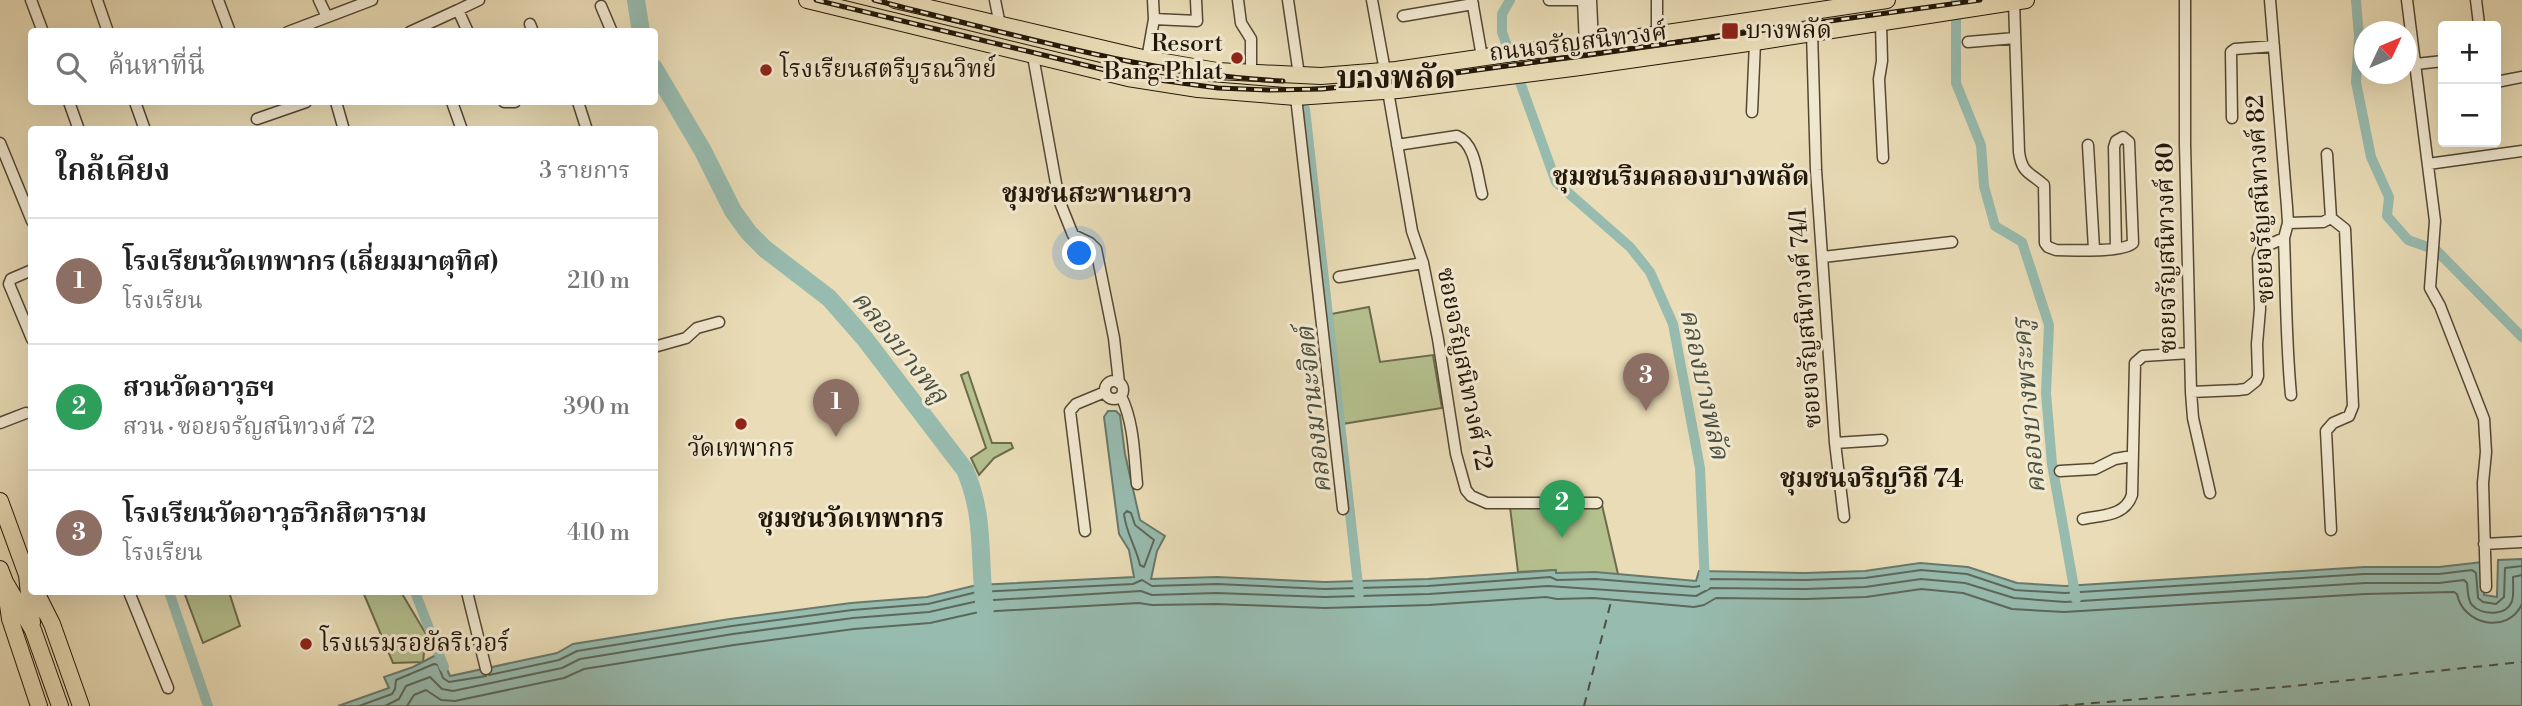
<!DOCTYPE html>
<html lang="th">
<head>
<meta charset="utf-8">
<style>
	:root { --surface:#fff; --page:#f6f6f6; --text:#222; --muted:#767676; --line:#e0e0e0; --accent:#8f2418 }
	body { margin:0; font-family:"Libre Bodoni","Noto Serif Thai",serif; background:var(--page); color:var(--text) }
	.controls { position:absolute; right:21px; top:21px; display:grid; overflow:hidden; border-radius:7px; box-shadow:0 7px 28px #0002 }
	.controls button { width:63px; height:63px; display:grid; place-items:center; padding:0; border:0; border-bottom:2px solid var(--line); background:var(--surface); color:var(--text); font:35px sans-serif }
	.compass { position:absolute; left:2354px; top:21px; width:63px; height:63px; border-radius:50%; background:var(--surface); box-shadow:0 7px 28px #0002; rotate:46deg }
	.you { position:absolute; left:1080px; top:254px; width:24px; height:24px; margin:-18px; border:5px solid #fff; border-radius:50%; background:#1a73e8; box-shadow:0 0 0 10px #1a73e833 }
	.badge { display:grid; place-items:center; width:46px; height:46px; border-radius:50%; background:var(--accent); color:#fff; font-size:23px; font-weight:700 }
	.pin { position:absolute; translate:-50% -58px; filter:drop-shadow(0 2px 4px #0008) }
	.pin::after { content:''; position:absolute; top:37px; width:24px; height:21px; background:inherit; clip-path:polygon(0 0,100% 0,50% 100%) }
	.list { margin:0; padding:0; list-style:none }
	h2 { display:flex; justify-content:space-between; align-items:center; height:91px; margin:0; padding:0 28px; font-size:30px }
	h2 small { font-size:23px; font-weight:400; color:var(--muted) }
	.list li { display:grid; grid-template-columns:46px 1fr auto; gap:21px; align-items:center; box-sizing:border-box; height:126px; padding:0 28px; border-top:2px solid var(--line) }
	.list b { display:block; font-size:26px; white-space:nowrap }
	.list p { margin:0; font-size:23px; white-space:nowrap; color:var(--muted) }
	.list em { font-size:23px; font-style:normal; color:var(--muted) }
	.icon { flex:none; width:38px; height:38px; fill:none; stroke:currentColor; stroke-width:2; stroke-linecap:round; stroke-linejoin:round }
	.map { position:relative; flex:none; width:2522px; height:706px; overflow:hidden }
	.search { position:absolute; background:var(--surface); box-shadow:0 7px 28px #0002; left:28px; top:28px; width:630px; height:77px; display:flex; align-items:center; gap:18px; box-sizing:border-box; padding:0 24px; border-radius:7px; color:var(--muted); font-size:26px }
	.panel { position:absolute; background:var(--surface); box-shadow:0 7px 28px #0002; left:28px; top:126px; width:630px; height:469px; border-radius:7px }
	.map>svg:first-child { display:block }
</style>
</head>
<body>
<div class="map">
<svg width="2522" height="706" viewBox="0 0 2522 706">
	<rect width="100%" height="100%" fill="#e9dcb6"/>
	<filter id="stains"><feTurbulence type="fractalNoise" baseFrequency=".00286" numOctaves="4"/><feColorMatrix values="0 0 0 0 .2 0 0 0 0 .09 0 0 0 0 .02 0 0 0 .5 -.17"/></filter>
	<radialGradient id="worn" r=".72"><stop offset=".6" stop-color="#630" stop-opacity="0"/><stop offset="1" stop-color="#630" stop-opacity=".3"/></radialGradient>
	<path fill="#b5c08f" stroke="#6c6b4b" stroke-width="2" d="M 1369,307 L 1380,362 L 1433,355 L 1442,408 L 1342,424 L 1331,314 Z
		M 968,372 L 992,443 L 1011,443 L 1013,448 L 994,458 L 979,475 L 971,458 L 986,448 L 961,375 Z
		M 1602,505 L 1618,574 L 1556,573 L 1555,570 L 1518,572 L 1510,507 Z
		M 184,592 L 229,592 L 240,626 L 203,643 Z
		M 363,592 L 401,592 L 426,634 L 423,662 L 393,663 Z"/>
	<path fill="#97bbaf" stroke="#68796c" stroke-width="2" d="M 1108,411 L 1116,411 L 1120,415 L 1125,454 L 1140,520 L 1165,536 L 1157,551 L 1151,579 L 1217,577 L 1325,582 L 1428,579 L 1556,570 L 1556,573 L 1595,572 L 1696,581 L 1699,571 L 1805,573 L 1865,571 L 1920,563 L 1968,567 L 2017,583 L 2065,586 L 2364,567 L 2439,567 L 2482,562 L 2484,595 L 2497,597 L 2498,560 L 2522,559 L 2522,706 L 338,706 L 389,688 L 384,677 L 413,667 L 440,653 L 450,676 L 557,653 L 573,644 L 730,619 L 851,603 L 927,597 L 977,585 L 1134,577 L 1129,550 L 1119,534 L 1104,417 Z"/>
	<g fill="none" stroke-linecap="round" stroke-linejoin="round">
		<path stroke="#5c685b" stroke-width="2" d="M 1127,511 L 1131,513 L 1135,525 L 1154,540 L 1144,567 L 1140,565 C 1136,547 1126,533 1124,514 Z
			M 489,675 L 559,660 L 577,651 L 732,626 L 852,610 L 928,604 L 977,592 L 1133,584 L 1142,580 L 1152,586 L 1217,584 L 1325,589 L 1428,586 L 1550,577 L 1557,580 L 1595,579 L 1694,587 L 1700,586 L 1706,579 L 1805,580 L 1865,578 L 1921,570 L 1967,574 L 2015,590 L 2065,593 L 2364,574 L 2439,574 L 2472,570 L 2476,573 L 2478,598 L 2483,602 L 2496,604 L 2504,597 L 2505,568 L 2522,566
			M 359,706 L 392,694 L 395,689 L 396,680 L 434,664 L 438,665 L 443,678 L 449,682 L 486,676
			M 385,706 L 399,699 L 406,686 L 430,677 L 442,689 L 453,691 L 562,668 L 580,659 L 733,634 L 853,618 L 929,612 L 978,601 L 1141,591 L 1152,595 L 1216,593 L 1325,597 L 1429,594 L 1548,586 L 1696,596 L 1711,588 L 1805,589 L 1865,587 L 1921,579 L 1965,583 L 2014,598 L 2065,602 L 2365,583 L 2439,583 L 2464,580 L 2467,583 C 2468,590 2467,599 2472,605 C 2482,616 2507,616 2512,601 C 2514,594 2513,585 2513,577 L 2522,575
			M 407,706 L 414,695 L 426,690 L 441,700 L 455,701 L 564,678 L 584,669 L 734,645 L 854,629 L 930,623 L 979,612 L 1139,603 L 1152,605 L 1216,604 L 1325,608 L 1429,605 L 1546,597 L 1557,599 L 1594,598 L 1694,607 L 1704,605 L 1716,598 L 1805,599 L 1866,597 L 1921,589 L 1963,593 L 2012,609 L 2064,612 L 2365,594 L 2454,592 L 2457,594 C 2463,625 2508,635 2522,604"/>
		<path stroke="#97bbaf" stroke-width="10" d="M 1510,0 L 1502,14 L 1502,32 L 1556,182 L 1630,247 L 1650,272 L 1673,324 L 1700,468 L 1705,585
			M 1956,0 L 1956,83 L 1981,145 L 1984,186 L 1995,226 L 2022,242 L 2049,325 L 2046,393 L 2052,464 L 2076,599
			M 2356,0 L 2359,37 L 2356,82 L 2371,157 L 2389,197 L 2387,216 L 2408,240 L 2436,250 L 2522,337
			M 1305,109 L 1359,594
			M 169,592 L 208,706
			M 415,592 L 444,667"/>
		<path stroke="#97bbaf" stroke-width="18" d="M 636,0 L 641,32
			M 654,68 L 703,151 L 733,211 L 749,233 L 765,249 L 829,298 L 844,315 L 865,339 L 965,470 C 986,519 978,559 985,609"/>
		<path stroke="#4b5042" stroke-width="2" stroke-dasharray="9 7" stroke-linecap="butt" d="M 1584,706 L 1612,598
			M 2059,706 L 2293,686 L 2522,662"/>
		<g stroke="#544833" stroke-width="13">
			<path id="street" d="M 31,0 L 43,32
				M 97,0 L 108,32
				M 218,0 L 230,32
				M 319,0 L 327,17
				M 995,0 L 1000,25
				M 1238,0 L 1241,23 L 1251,39 L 1251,73
				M 1288,0 L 1299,75
				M 1372,0 L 1385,71
				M 1472,0 L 1482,57
				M 1549,0 L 1578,0
				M 1583,0 L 1585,45
				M 1591,0 L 1593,44
				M 2185,0 L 2185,144 L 2191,392 L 2193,418 L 2210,493
				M 2270,0 L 2287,207 L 2288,223 L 2284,238 C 2286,291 2286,343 2291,395
				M 2407,0 L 2435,221 L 2430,288 L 2440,306 L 2484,419 L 2486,452 L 2483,483 L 2486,587
				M 2476,0 L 2479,24
				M 2014,2 L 2019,152 C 2022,174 2030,172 2044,185 L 2045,243 L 2048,247 L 2056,250 C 2072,250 2123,253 2133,243 L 2129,142 L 2123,137 L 2116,141 L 2114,147 L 2116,248
				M 601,6 L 612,32
				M 1403,16 L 1473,4
				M 1154,19 L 1197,21 L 1196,0
				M 1881,23 L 1882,61 L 1879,79 L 1883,158
				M 530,24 L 533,32
				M 288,32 L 372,0
				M 410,32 L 458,10
				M 468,32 L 458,10 L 479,0
				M 1812,32 L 1816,170 L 1835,443 L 1844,517
				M 1657,36 L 1657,0
				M 1968,42 L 2015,38
				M 1033,56 L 1059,200 L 1073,235 L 1090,243 L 1096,249 L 1114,338 L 1119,383
				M 1147,59 L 1154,19 L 1153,0
				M 2416,64 L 2443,61
				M 2496,82 L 2522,77
				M 1388,91 L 1412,231 L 1423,263 L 1438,339 L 1456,454 L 1466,490 L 1471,496 L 1487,503 L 1597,503
				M 1296,97 L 1343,509
				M 69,102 L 79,130
				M 135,102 L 145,130
				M 336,102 L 344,130
				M 452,102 L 462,130
				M 504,102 L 515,102
				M 578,102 L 587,130
				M 1752,112 L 1755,42
				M 2232,118 L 2231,52 L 2235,49 L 2274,46
				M 257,119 L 306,102
				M 0,143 L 32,221
				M 1397,145 L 1457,136 C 1476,144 1477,176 1482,194
				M 2088,145 L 2094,249
				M 2327,154 L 2331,218 L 2345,229 L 2353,406 L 2349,416 L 2333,423 L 2326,431 L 2331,530
				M 2428,164 L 2522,151
				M 2288,223 L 2323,222 L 2331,218
				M 1823,257 L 1952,242
				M 32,270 L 11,279 L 9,284 L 32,339
				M 1339,277 L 1423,263
				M 654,347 L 686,338 L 697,328 L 719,322
				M1105 390a9 9 0 1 1 18 0a9 9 0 1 1-18 0Z
				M 2191,392 L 2238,390 L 2246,389 L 2256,381 L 2258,376 L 2257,344 L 2260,309 L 2258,258 L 2262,248 L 2284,238
				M 1121,396 C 1134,423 1134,454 1137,484
				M 0,423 L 26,413
				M 1835,443 L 1882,440
				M 2060,471 L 2095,469 L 2115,459 L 2132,456
				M 2083,519 C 2103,515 2125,516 2132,495 L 2135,363 L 2143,356 L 2190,353
				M 1085,531 L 1070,411 L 1076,404 L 1105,392
				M 2484,544 L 2522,542
				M 129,592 L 168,688
				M 467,592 L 486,669"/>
		</g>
		<g stroke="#221607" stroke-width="18">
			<path id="primary" d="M 807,0 L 1128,78 L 1198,89 L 1296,97 L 1398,90 L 1580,67 L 1755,42 L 2026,0
				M 895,0 L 1147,59 L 1217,71 L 1321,76 L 1396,70 L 1520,52 L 1593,44 L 1887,0
				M 0,501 L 27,575 L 32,623
				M 0,569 L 5,582 L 33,630 L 60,706
				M 6,591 L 10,619 L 39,706
				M 36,592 L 52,624 L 81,706"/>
		</g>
		<use href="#street" stroke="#f1e8d0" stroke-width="10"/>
		<use href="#primary" stroke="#e9dcb6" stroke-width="16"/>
		<g stroke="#221607" stroke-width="5">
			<path id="rail" d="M 816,0 L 1130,76 L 1218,88 L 1268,90 L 1322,89 L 1398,81 L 1980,0
				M 874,0 C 1009,33 1144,74 1283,81"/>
		</g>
		<use href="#rail" stroke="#f1e8d0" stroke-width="2.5" stroke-dasharray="8" stroke-linecap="butt"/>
	</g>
	<g fill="#8f2418" stroke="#f1e8d0" stroke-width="2.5">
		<rect x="1721" y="22" width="18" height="18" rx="3.5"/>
		<circle cx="1237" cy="58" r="7"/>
		<circle cx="766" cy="70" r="7"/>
		<circle cx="741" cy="424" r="7"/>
		<circle cx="306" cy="644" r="7"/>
	</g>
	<g text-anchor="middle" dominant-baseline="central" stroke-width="6" stroke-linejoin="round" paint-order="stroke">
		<g font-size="24" fill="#221607" stroke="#f1e8d0" text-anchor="start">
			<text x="1746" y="31">บางพลัด</text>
			<text x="1223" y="44" text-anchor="end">Resort<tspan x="1223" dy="28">Bang Phlat</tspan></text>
			<text x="780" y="70">โรงเรียนสตรีบูรณวิทย์</text>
			<text x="741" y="449" text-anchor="middle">วัดเทพากร</text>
			<text x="320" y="644">โรงแรมรอยัลริเวอร์</text>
		</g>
		<g font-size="24" fill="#221607" stroke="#f1e8d0">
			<text transform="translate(1578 43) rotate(-7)">ถนนจรัญสนิทวงศ์</text>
			<text transform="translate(2261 199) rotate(-93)">ซอยจรัญสนิทวงศ์ 82</text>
			<text transform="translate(2167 248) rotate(-91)">ซอยจรัญสนิทวงศ์ 80</text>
			<text transform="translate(1806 318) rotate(-94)">ซอยจรัญสนิทวงศ์ 74/1</text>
			<text transform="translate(1464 369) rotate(79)">ซอยจรัญสนิทวงศ์ 72</text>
		</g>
		<g font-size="26" font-weight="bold" fill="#221607" stroke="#f1e8d0">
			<text x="1681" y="177">ชุมชนริมคลองบางพลัด</text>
			<text x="1097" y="194">ชุมชนสะพานยาว</text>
			<text x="1872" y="479">ชุมชนจริญวิถี 74</text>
			<text x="851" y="519">ชุมชนวัดเทพากร</text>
		</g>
		<g font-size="26" font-style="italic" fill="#4b5042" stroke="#f1e8d0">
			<text transform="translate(900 347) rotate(51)">คลองบางพลู</text>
			<text transform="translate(1704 384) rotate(78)">คลองบางพลัด</text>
			<text transform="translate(2029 406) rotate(-95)">คลองบางพระครู</text>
			<text transform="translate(1314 410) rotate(-96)">คลองมานะจิตต์</text>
		</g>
		<g font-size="32" font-weight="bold" fill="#221607" stroke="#f1e8d0">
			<text x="1396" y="78">บางพลัด</text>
		</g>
	</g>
	<rect width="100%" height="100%" filter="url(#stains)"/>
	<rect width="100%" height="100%" fill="url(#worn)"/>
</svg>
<div class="controls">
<button>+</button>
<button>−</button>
</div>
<svg class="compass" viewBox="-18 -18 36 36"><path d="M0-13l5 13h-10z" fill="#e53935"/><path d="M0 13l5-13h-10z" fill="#767676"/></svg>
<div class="you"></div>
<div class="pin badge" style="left:836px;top:437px;background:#8d6e63">1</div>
<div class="pin badge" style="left:1562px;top:538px;background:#2e9e5b">2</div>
<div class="pin badge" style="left:1646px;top:411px;background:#8d6e63">3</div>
<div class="search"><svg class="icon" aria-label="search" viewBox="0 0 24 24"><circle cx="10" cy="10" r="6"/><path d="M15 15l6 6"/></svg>ค้นหาที่นี่</div>
<section class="panel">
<h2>ใกล้เคียง<small>3 รายการ</small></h2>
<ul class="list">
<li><span class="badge" style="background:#8d6e63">1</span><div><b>โรงเรียนวัดเทพากร (เลี่ยมมาตุทิศ)</b><p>โรงเรียน</p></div><em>210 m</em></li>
<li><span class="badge" style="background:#2e9e5b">2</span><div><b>สวนวัดอาวุธฯ</b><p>สวน · ซอยจรัญสนิทวงศ์ 72</p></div><em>390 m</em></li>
<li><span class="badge" style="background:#8d6e63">3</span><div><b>โรงเรียนวัดอาวุธวิกสิตาราม</b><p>โรงเรียน</p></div><em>410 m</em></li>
</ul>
</section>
</div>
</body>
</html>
